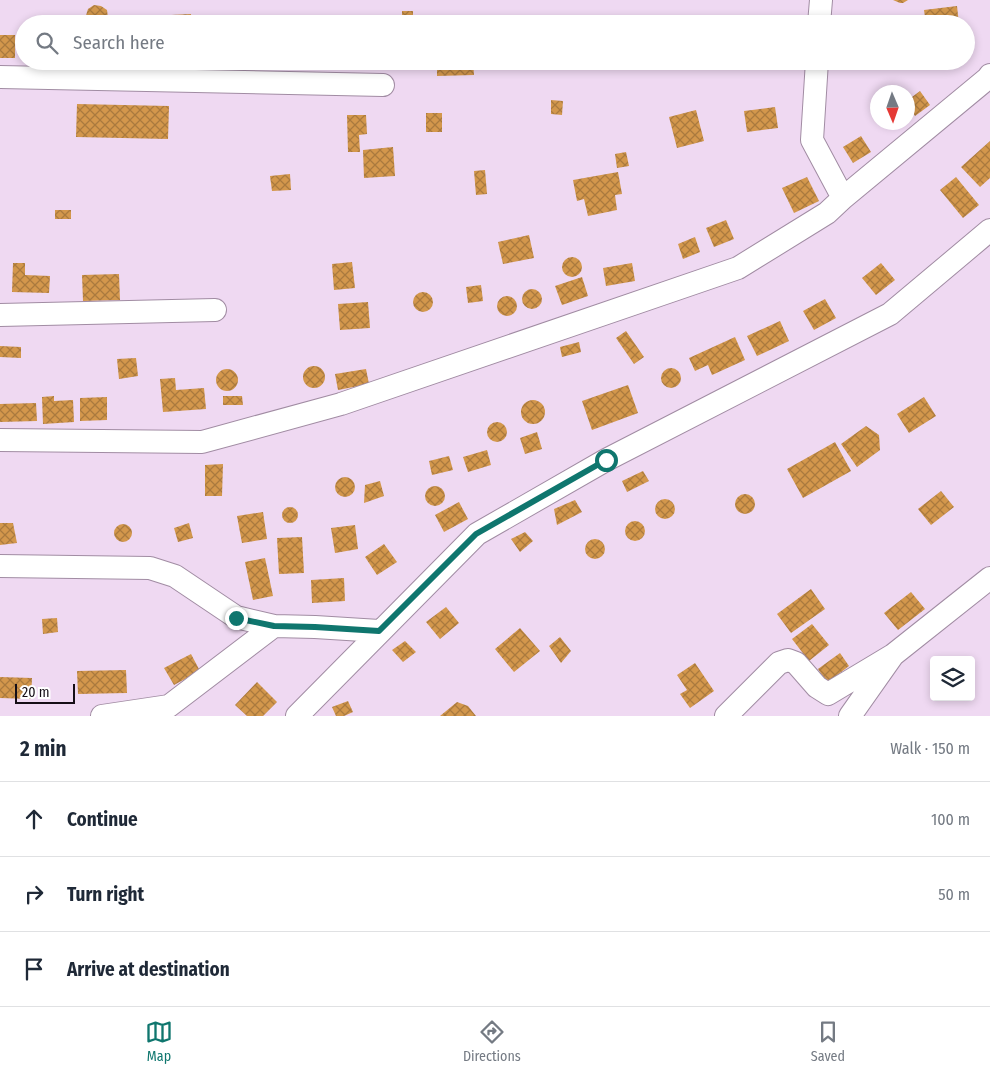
<!DOCTYPE html>
<html lang="en">
<head>
<meta charset="utf-8">
<style>
	:root { --surface:#fff; --page:#f2f2f3; --text:#1f2937; --muted:#747a83; --line:#e0e1e3; --accent:#0f766e }
	body { margin:0; font-family:"Fira Sans Condensed",sans-serif; background:var(--page); color:var(--text) }
	.controls { position:absolute; right:15px; bottom:15px; display:grid; overflow:hidden; border-radius:5px; box-shadow:0 2px 8px #0003 }
	.controls button { width:45px; height:45px; display:grid; place-items:center; padding:0; border:0; border-bottom:1px solid var(--line); background:var(--surface); color:var(--text); font:25px sans-serif }
	.compass { position:absolute; left:870px; top:85px; width:45px; height:45px; border-radius:50%; background:var(--surface); box-shadow:0 2px 8px #0003; rotate:178deg }
	.scale { position:absolute; left:15px; bottom:12px; width:60px; box-sizing:border-box; padding-left:5px; border:2px solid #150e16; border-top:0; font-size:14px; line-height:18px; white-space:nowrap; color:#150e16; -webkit-text-stroke:4px #fff; paint-order:stroke }
	.stop { position:absolute; width:15px; height:15px; margin:-11px; border:4px solid #0f766e; border-radius:50%; background:#fff }
	.stop.end { background:#0f766e; border-color:#fff; box-shadow:0 1px 5px #0008 }
	.list { margin:0; padding:0; list-style:none }
	h2 { display:flex; justify-content:space-between; align-items:center; height:65px; margin:0; padding:0 20px; font-size:21px }
	h2 small { font-size:16px; font-weight:400; color:var(--muted) }
	.list li { display:grid; grid-template-columns:32px 1fr auto; gap:15px; align-items:center; box-sizing:border-box; height:75px; padding:0 20px; border-top:1px solid var(--line) }
	.list b { display:block; font-size:19px; white-space:nowrap }
	.list em { font-size:16px; font-style:normal; color:var(--muted) }
	.icon { flex:none; width:28px; height:28px; fill:none; stroke:currentColor; stroke-width:2; stroke-linecap:round; stroke-linejoin:round }
	.map { position:relative; flex:none; width:990px; height:716px; overflow:hidden }
	.search { position:absolute; background:var(--surface); box-shadow:0 2px 8px #0003; left:15px; right:15px; top:15px; height:55px; display:flex; align-items:center; gap:12px; box-sizing:border-box; padding:0 18px; border-radius:28px; color:var(--muted); font-size:19px }
	.sheet { height:290px; background:var(--surface) }
	nav { display:flex; justify-content:space-around; align-items:center; box-sizing:border-box; height:70px; border-top:1px solid var(--line); background:var(--surface); font-size:14px; color:var(--muted) }
	nav a { display:grid; justify-items:center; gap:2px }
	nav .on { color:var(--accent) }
	.map>svg:first-child { display:block }
</style>
</head>
<body>
<div class="map">
<svg width="990" height="716" viewBox="0 0 990 716">
	<defs>
		<pattern id="building-cross-hatch" width="8" height="8" patternUnits="userSpaceOnUse" patternTransform="scale(1.25)"><rect width="8" height="8" fill="#d3974c"/><path d="M0 0l8 8M0 8l8-8" fill="none" stroke="#aa7a3e"/></pattern>
	</defs>
	<rect width="100%" height="100%" fill="#efd9f2"/>
	<path fill="url(#building-cross-hatch)" d="M 893,0 L 908,0 L 903,3 L 900,3 Z
		M 94,5 L 101,6 L 107,10 L 108,18 L 105,24 L 90,24 L 88,23 L 86,16 L 87,12 L 88,9 Z
		M 957,6 L 959,24 L 926,24 L 924,10 Z
		M 402,11 L 413,11 L 413,24 L 402,24 Z
		M 191,14 L 192,24 L 171,24 L 171,15 Z
		M 0,35 L 15,35 L 15,58 L 0,58 Z
		M 361,61 L 389,61 L 389,64 L 361,66 Z
		M 405,61 L 422,61 L 420,66 L 415,69 L 408,66 Z
		M 437,61 L 473,61 L 474,75 L 437,76 Z
		M 496,61 L 526,61 L 526,67 L 495,66 Z
		M 920,91 L 930,105 L 915,116 L 908,104 L 908,100 Z
		M 551,100 L 563,101 L 562,115 L 551,114 Z
		M 77,104 L 169,106 L 168,139 L 76,137 Z
		M 775,107 L 778,128 L 747,132 L 744,111 Z
		M 696,110 L 704,141 L 677,148 L 669,117 Z
		M 426,113 L 442,113 L 442,132 L 426,132 Z
		M 347,115 L 366,115 L 367,134 L 359,135 L 360,152 L 348,152 Z
		M 861,136 L 871,152 L 853,163 L 843,147 Z
		M 990,141 L 990,178 L 980,187 L 961,167 Z
		M 393,147 L 395,176 L 364,178 L 363,150 Z
		M 626,152 L 629,166 L 617,168 L 615,154 Z
		M 485,170 L 487,194 L 476,195 L 474,171 Z
		M 618,172 L 622,194 L 615,195 L 617,210 L 588,216 L 584,199 L 577,201 L 573,180 Z
		M 290,174 L 291,190 L 272,191 L 270,176 Z
		M 807,177 L 819,201 L 794,213 L 782,188 Z
		M 956,177 L 979,205 L 963,218 L 940,190 Z
		M 55,210 L 71,210 L 71,219 L 55,219 Z
		M 726,220 L 734,239 L 714,247 L 706,228 Z
		M 529,235 L 534,258 L 503,264 L 498,242 Z
		M 695,237 L 700,252 L 683,259 L 678,244 Z
		M562 267a10 10 0 1 1 20 0a10 10 0 1 1-20 0Z
		M 352,262 L 355,288 L 334,290 L 332,264 Z
		M 13,263 L 25,263 L 25,275 L 50,276 L 49,293 L 12,292 Z
		M 632,263 L 635,281 L 606,286 L 603,268 Z
		M 881,263 L 895,280 L 876,295 L 862,278 Z
		M 119,274 L 120,300 L 83,301 L 82,275 Z
		M 582,277 L 588,296 L 562,305 L 555,286 Z
		M 481,285 L 483,301 L 468,303 L 466,287 Z
		M522 299a10 10 0 1 1 20 0a10 10 0 1 1-20 0Z
		M413 302a10 10 0 1 1 20 0a10 10 0 1 1-20 0Z
		M497 306a10 10 0 1 1 20 0a10 10 0 1 1-20 0Z
		M 825,299 L 836,318 L 814,330 L 803,311 Z
		M 368,302 L 370,328 L 340,330 L 338,304 Z
		M 780,321 L 789,341 L 757,356 L 747,336 Z
		M 626,331 L 644,357 L 634,364 L 616,338 Z
		M 735,337 L 745,360 L 712,375 L 708,365 L 695,371 L 689,358 Z
		M 579,342 L 581,352 L 562,357 L 560,347 Z
		M 0,346 L 21,347 L 21,358 L 0,357 Z
		M 136,358 L 138,376 L 119,379 L 117,359 Z
		M303 377a11 11 0 1 1 22 0a11 11 0 1 1-22 0Z
		M661 378a10 10 0 1 1 20 0a10 10 0 1 1-20 0Z
		M216 380a11 11 0 1 1 22 0a11 11 0 1 1-22 0Z
		M 366,369 L 369,384 L 338,390 L 335,374 Z
		M 175,378 L 176,390 L 204,388 L 206,409 L 163,412 L 160,379 Z
		M 628,385 L 638,413 L 592,430 L 582,401 Z
		M 54,396 L 54,401 L 73,400 L 74,422 L 43,424 L 42,397 Z
		M 223,396 L 242,396 L 243,405 L 223,405 Z
		M 107,397 L 107,420 L 80,421 L 80,398 Z
		M 924,397 L 936,416 L 909,433 L 897,414 Z
		M521 412a12 12 0 1 1 24 0a12 12 0 1 1-24 0Z
		M 36,403 L 37,421 L 0,422 L 0,404 Z
		M487 432a10 10 0 1 1 20 0a10 10 0 1 1-20 0Z
		M 866,426 L 879,435 L 880,450 L 857,467 L 841,444 Z
		M 537,432 L 542,449 L 525,454 L 520,438 Z
		M 835,442 L 851,471 L 803,498 L 787,469 Z
		M 487,450 L 491,465 L 468,472 L 463,457 Z
		M 449,456 L 453,470 L 432,475 L 429,461 Z
		M 223,464 L 222,496 L 205,496 L 205,465 Z
		M 643,471 L 649,481 L 627,492 L 622,481 Z
		M335 487a10 10 0 1 1 20 0a10 10 0 1 1-20 0Z
		M 380,481 L 384,496 L 364,503 L 365,485 Z
		M425 496a10 10 0 1 1 20 0a10 10 0 1 1-20 0Z
		M 941,491 L 954,507 L 931,525 L 918,509 Z
		M735 504a10 10 0 1 1 20 0a10 10 0 1 1-20 0Z
		M655 509a10 10 0 1 1 20 0a10 10 0 1 1-20 0Z
		M 575,500 L 582,512 L 557,525 L 554,509 Z
		M 459,502 L 468,519 L 444,532 L 435,515 Z
		M282 515a8 8 0 1 1 16 0a8 8 0 1 1-16 0Z
		M 263,512 L 267,539 L 242,543 L 237,516 Z
		M625 531a10 10 0 1 1 20 0a10 10 0 1 1-20 0Z
		M 0,523 L 13,523 L 17,543 L 0,545 Z
		M 189,523 L 193,538 L 178,542 L 174,528 Z
		M114 533a9 9 0 1 1 18 0a9 9 0 1 1-18 0Z
		M 355,525 L 358,549 L 335,553 L 331,528 Z
		M 525,532 L 533,541 L 520,552 L 511,539 Z
		M 302,537 L 304,573 L 279,574 L 277,538 Z
		M585 549a10 10 0 1 1 20 0a10 10 0 1 1-20 0Z
		M 384,544 L 397,562 L 377,575 L 365,557 Z
		M 265,558 L 273,596 L 253,600 L 245,562 Z
		M 344,578 L 345,601 L 312,603 L 311,580 Z
		M 811,589 L 825,609 L 791,633 L 777,614 Z
		M 911,592 L 925,609 L 898,630 L 884,613 Z
		M 446,607 L 459,623 L 440,639 L 426,622 Z
		M 57,618 L 58,632 L 43,634 L 42,619 Z
		M 812,624 L 829,645 L 809,661 L 792,639 Z
		M 520,628 L 540,651 L 514,672 L 495,649 Z
		M 560,637 L 571,651 L 561,663 L 549,646 Z
		M 405,641 L 416,652 L 403,662 L 392,650 Z
		M 840,653 L 849,666 L 827,683 L 818,669 Z
		M 191,654 L 200,671 L 174,685 L 164,668 Z
		M 695,663 L 714,691 L 690,708 L 680,694 L 687,690 L 677,675 Z
		M 126,670 L 127,693 L 78,694 L 77,671 Z
		M 0,677 L 32,678 L 31,699 L 0,698 Z
		M 257,682 L 277,702 L 263,716 L 247,716 L 235,705 Z
		M 348,701 L 353,712 L 344,716 L 336,716 L 332,707 Z
		M 457,702 L 468,706 L 476,716 L 440,716 Z"/>
	<g fill="none" stroke-linecap="round" stroke-linejoin="round">
		<g stroke="#a18ca3" stroke-width="24">
			<path id="street" d="M 819,24 L 821,0
				M 817,61 L 812,140 L 843,198
				M 0,77 L 383,85
				M 0,315 L 215,310
				M 0,440 L 202,442 L 341,404 L 738,268 L 827,213 L 843,198 L 988,78 L 990,75
				M 0,566 L 150,568 L 175,576 L 236,617 L 274,626 L 315,627 L 379,631
				M 102,716 L 169,706 L 274,626
				M 297,716 L 477,534 L 606,460 L 890,314 L 990,230
				M 726,716 L 779,663 L 788,660 L 796,663 L 817,687 L 828,694 L 893,655
				M 850,716 L 893,655 L 990,578"/>
		</g>
		<use href="#street" stroke="#fff" stroke-width="22"/>
	</g>
	<g fill="none" stroke-linecap="round" stroke-linejoin="round">
		<path stroke="#0f766e" stroke-width="6" d="M 236,618 L 274,626 L 315,627 L 379,631 L 476,534 L 606,460"/>
	</g>
</svg>
<div class="controls">
<button><svg class="icon" aria-label="layers" viewBox="0 0 24 24"><path d="M12 4l9 5-9 5-9-5zM3 14l9 5 9-5"/></svg></button>
</div>
<svg class="compass" viewBox="-18 -18 36 36"><path d="M0-13l5 13h-10z" fill="#e53935"/><path d="M0 13l5-13h-10z" fill="#747a83"/></svg>
<div class="scale">20 m</div>
<div class="stop" style="left:606px;top:460px"></div>
<div class="stop end" style="left:236px;top:618px"></div>
<div class="search"><svg class="icon" aria-label="search" viewBox="0 0 24 24"><circle cx="10" cy="10" r="6"/><path d="M15 15l6 6"/></svg>Search here</div>
</div>
<section class="sheet">
<h2>2 min<small>Walk · 150 m</small></h2>
<ul class="list">
<li><svg class="icon" aria-label="ahead" viewBox="0 0 24 24"><path d="M12 20V5M6 11l6-6 6 6"/></svg><div><b>Continue</b></div><em>100 m</em></li>
<li><svg class="icon" aria-label="right" viewBox="0 0 24 24"><path d="M7 20v-9h11M14 6l5 5-5 5"/></svg><div><b>Turn right</b></div><em>50 m</em></li>
<li><svg class="icon" aria-label="arrive" viewBox="0 0 24 24"><path d="M6 21V4h12l-3 4 3 4H6"/></svg><div><b>Arrive at destination</b></div></li>
</ul>
</section>
<nav>
<a class="on"><svg class="icon" aria-label="map" viewBox="0 0 24 24"><path d="M3 6l6-2 6 2 6-2v14l-6 2-6-2-6 2zM9 4v14M15 6v14"/></svg>Map</a>
<a><svg class="icon" aria-label="directions" viewBox="0 0 24 24"><path d="M12 3l9 9-9 9-9-9zM9 14v-3h6M13 9l2 2-2 2"/></svg>Directions</a>
<a><svg class="icon" aria-label="saved" viewBox="0 0 24 24"><path d="M7 4h10v16l-5-4-5 4z"/></svg>Saved</a>
</nav>
</body>
</html>
